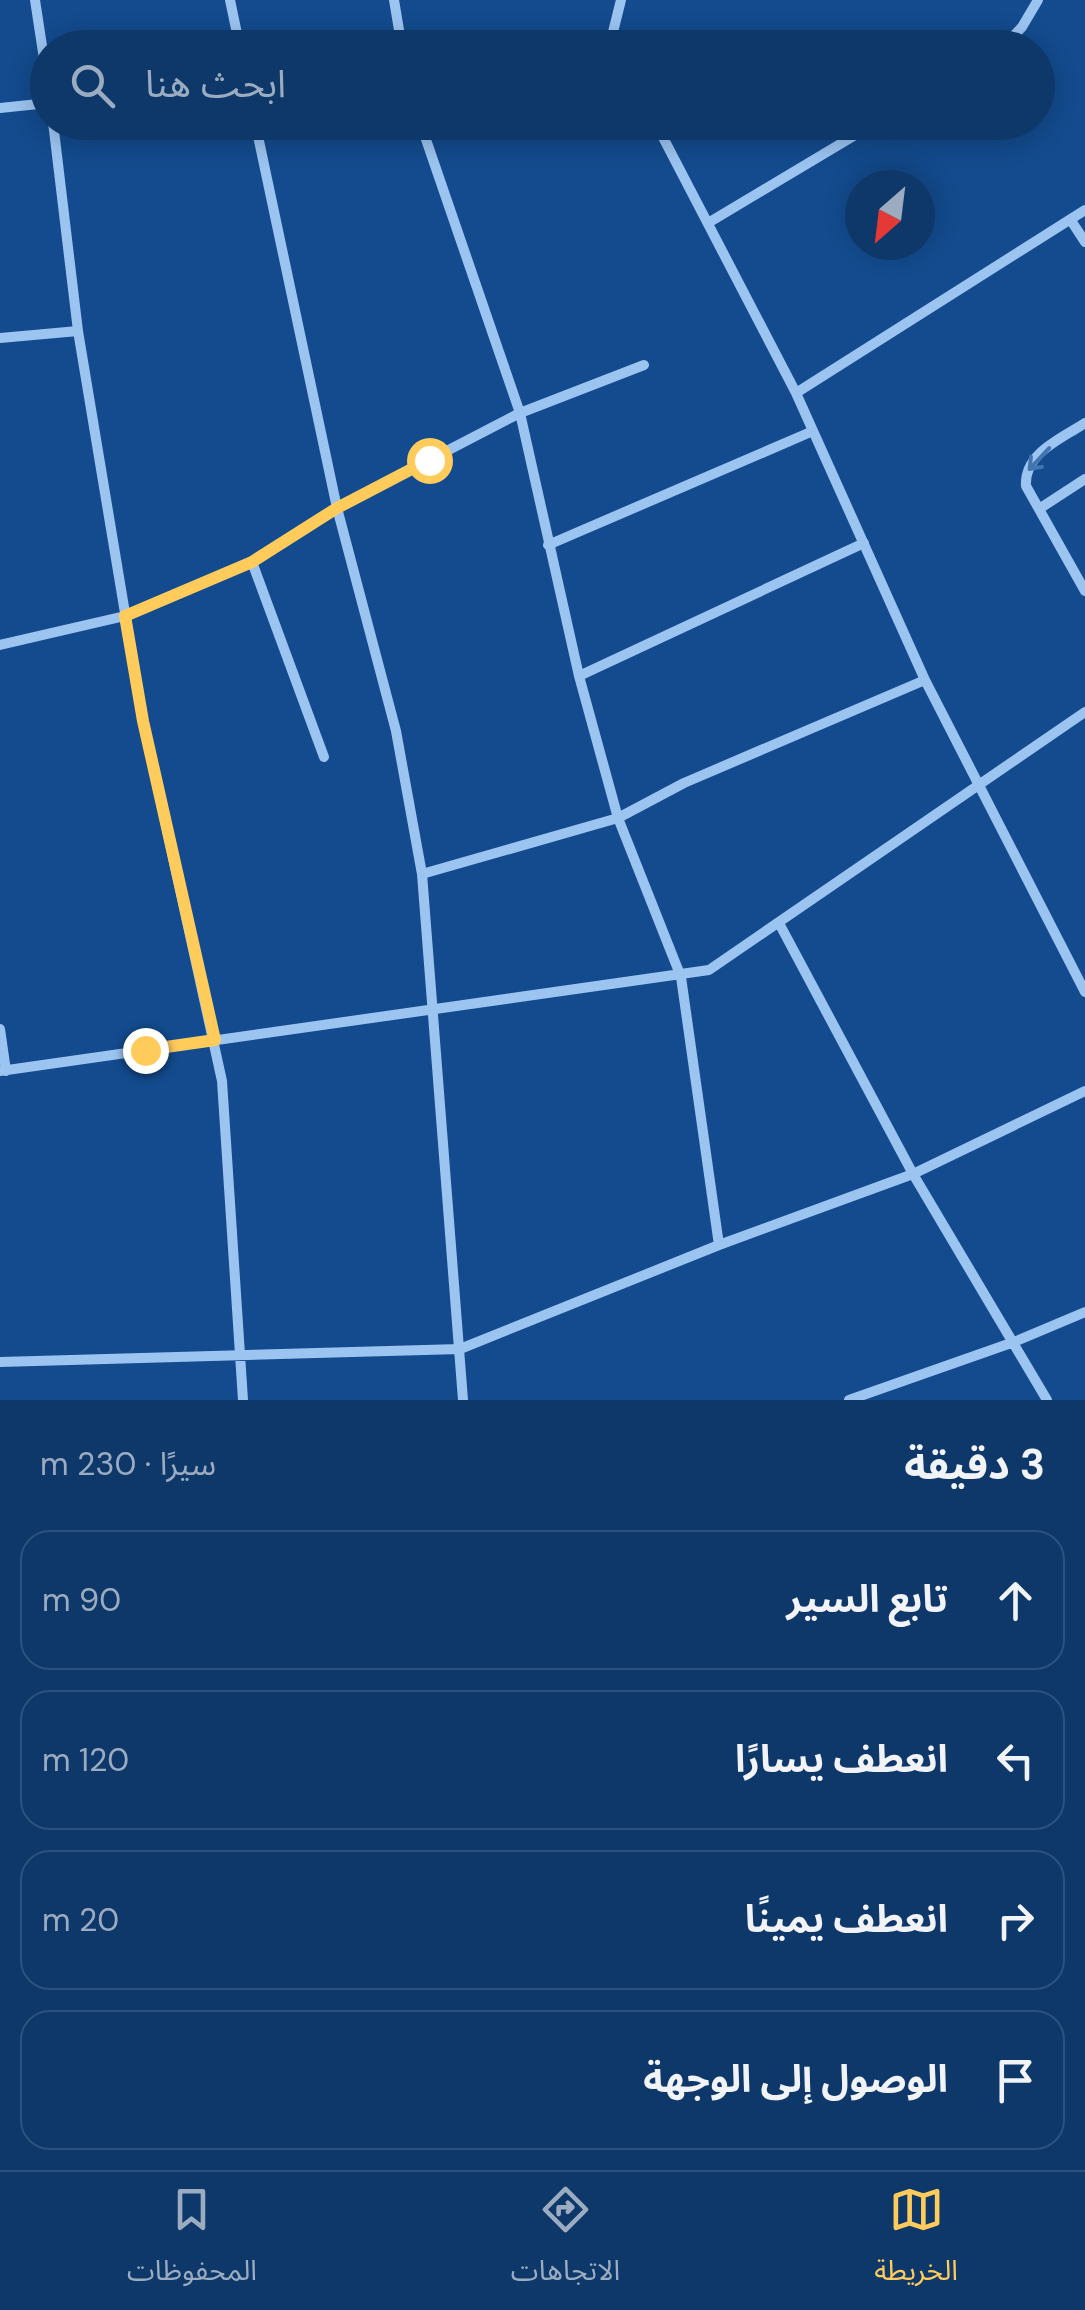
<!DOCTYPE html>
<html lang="ar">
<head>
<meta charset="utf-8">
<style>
	:root { --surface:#0e386a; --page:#173f70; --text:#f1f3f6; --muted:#9bacc1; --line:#2e527e; --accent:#ffcc5c }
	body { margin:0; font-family:"DM Sans","Noto Sans Arabic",sans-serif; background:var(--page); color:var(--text); direction:rtl }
	.compass { position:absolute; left:845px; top:170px; width:90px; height:90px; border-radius:50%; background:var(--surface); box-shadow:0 5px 25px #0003; rotate:208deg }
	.stop { position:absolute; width:30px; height:30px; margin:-22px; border:8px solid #ffcc5c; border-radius:50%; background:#fff }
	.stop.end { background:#ffcc5c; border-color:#fff; box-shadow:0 2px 10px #0008 }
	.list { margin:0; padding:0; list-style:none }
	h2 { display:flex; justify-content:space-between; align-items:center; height:130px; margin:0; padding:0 40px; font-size:42px }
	h2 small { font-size:32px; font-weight:400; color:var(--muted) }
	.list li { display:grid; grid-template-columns:65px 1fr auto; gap:30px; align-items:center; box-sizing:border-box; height:140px; margin:0 20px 20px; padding:0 20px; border:2px solid var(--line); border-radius:30px }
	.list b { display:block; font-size:38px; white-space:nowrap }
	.list em { font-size:32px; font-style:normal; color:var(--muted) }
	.icon { flex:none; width:55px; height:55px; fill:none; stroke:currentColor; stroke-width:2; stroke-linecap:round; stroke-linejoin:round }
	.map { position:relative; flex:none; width:1085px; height:1400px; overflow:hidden; direction:ltr }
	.search { position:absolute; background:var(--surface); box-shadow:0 5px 25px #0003; left:30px; right:30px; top:30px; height:110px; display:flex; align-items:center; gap:25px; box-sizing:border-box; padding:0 35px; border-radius:55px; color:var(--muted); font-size:38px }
	.sheet { height:770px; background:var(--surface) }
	nav { display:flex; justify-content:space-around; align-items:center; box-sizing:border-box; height:140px; border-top:2px solid var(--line); background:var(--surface); font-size:28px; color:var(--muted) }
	nav a { display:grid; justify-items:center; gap:5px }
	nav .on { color:var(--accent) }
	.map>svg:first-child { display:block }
</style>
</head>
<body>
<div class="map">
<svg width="1085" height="1400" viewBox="0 0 1085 1400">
	<rect width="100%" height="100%" fill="#134b8e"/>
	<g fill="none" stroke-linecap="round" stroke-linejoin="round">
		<path stroke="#9cc4f1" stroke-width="10" d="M 35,0 L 48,85
			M 230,0 L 240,48
			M 394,0 L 402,48
			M 615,48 L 613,32 L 621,0
			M 1002,48 L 1022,27 L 1038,0
			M 0,108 L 48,103
			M 53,122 L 78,331 L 143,721 L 222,1081 L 243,1400
			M 255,122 L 337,508 L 396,731 L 422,874 L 463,1400
			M 420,122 L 520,413 L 579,676 L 618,818 L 681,977 L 719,1245
			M 655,122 L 796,393 L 925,680 L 1085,992
			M 1072,222 L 1085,242
			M 708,223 L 877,122
			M 0,338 L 78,331
			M 796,393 L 1085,210
			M 1085,423 C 1061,439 1024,453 1026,486 L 1085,591
			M 1039,509 L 1085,479
			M 548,545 L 813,431
			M 252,562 L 324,757
			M 0,645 L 125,616 L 252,562 L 337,508 L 520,413 L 644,365
			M 579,676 L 864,543
			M 422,874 L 618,818 L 684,783 L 925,680
			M 780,925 L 913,1174 L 1047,1400
			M 0,1029 L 6,1071
			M 0,1071 L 709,970 L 1085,712
			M 0,1362 L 460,1349 L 719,1245 L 913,1174 L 1085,1091
			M 849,1400 L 1014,1342 L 1085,1312"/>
	</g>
	<defs><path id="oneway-shaft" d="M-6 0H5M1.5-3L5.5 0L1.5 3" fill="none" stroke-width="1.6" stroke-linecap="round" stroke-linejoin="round" transform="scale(2.5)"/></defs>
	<use stroke="#4375b1" href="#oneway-shaft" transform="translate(1039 459) rotate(133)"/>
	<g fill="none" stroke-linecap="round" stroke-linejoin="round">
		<path stroke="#ffcc5c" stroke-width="12" d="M 145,1050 L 215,1040 L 143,721 L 125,616 L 252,562 L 337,508 L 429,460"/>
	</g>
</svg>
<svg class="compass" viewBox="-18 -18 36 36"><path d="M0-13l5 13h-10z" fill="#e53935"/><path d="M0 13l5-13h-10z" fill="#9bacc1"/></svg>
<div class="stop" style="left:429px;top:460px"></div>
<div class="stop end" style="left:145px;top:1050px"></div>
<div class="search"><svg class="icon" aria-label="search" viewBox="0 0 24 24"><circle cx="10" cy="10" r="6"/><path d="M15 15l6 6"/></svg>ابحث هنا</div>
</div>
<section class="sheet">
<h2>3 دقيقة<small>سيرًا · 230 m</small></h2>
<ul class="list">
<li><svg class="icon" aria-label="ahead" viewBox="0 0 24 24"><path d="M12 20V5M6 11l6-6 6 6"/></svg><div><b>تابع السير</b></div><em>90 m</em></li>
<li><svg class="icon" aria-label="left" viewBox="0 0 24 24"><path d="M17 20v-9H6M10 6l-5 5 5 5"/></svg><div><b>انعطف يسارًا</b></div><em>120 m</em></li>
<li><svg class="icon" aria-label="right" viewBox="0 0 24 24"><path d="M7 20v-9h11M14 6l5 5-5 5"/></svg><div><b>انعطف يمينًا</b></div><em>20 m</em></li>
<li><svg class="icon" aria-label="arrive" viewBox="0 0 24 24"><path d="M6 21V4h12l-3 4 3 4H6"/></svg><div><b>الوصول إلى الوجهة</b></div></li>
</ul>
</section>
<nav>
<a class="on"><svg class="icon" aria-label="map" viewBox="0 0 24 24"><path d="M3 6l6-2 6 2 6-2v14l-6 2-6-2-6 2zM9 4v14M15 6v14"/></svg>الخريطة</a>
<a><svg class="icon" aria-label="directions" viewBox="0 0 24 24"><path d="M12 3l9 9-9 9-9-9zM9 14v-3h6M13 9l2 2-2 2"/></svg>الاتجاهات</a>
<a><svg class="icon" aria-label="saved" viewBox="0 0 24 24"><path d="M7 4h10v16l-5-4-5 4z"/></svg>المحفوظات</a>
</nav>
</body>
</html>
